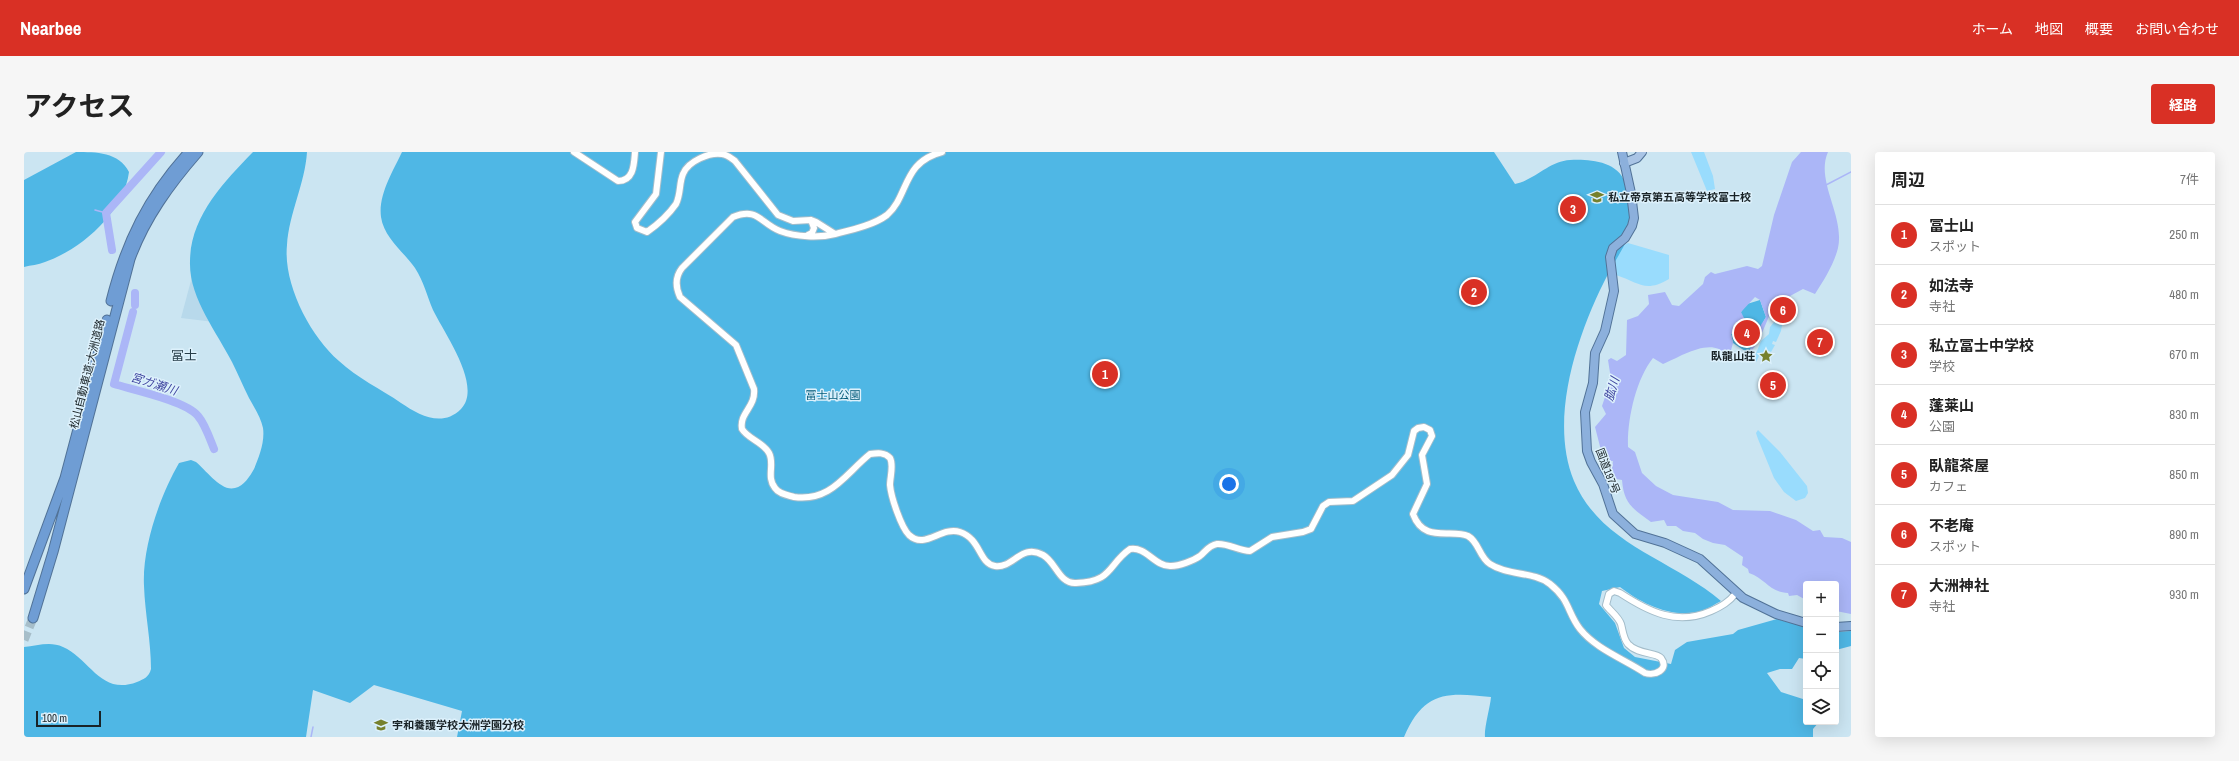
<!DOCTYPE html>
<html lang="ja">
<head>
<meta charset="utf-8">
<style>
	:root { --surface:#fff; --page:#f6f6f6; --text:#222; --muted:#767676; --line:#e0e0e0; --accent:#d93025 }
	body { margin:0; font-family:"Archivo Narrow","Noto Sans JP",sans-serif; background:var(--page); color:var(--text) }
	.controls { position:absolute; right:12px; bottom:12px; display:grid; overflow:hidden; border-radius:4px; box-shadow:0 4px 16px #0002 }
	.controls button { width:36px; height:36px; display:grid; place-items:center; padding:0; border:0; border-bottom:1px solid var(--line); background:var(--surface); color:var(--text); font:20px sans-serif }
	.scale { position:absolute; left:12px; bottom:10px; width:65px; box-sizing:border-box; padding-left:4px; border:2px solid #192327; border-top:0; font-size:11px; line-height:14px; white-space:nowrap; color:#192327; -webkit-text-stroke:3px #ddf1fc; paint-order:stroke }
	.you { position:absolute; left:1205px; top:332px; width:14px; height:14px; margin:-10px; border:3px solid #fff; border-radius:50%; background:#1a73e8; box-shadow:0 0 0 6px #1a73e833 }
	.badge { display:grid; place-items:center; width:26px; height:26px; border-radius:50%; background:var(--accent); color:#fff; font-size:13px; font-weight:700 }
	.pin { position:absolute; translate:-50% -50%; border:2px solid #fff; box-shadow:0 1px 4px #0006 }
	.list { margin:0; padding:0; list-style:none }
	h2 { display:flex; justify-content:space-between; align-items:center; height:52px; margin:0; padding:0 16px; font-size:17px }
	h2 small { font-size:13px; font-weight:400; color:var(--muted) }
	.list li { display:grid; grid-template-columns:26px 1fr auto; gap:12px; align-items:center; box-sizing:border-box; height:60px; padding:0 16px; border-top:1px solid var(--line) }
	.list b { display:block; font-size:15px; white-space:nowrap }
	.list p { margin:0; font-size:13px; white-space:nowrap; color:var(--muted) }
	.list em { font-size:13px; font-style:normal; color:var(--muted) }
	.icon { flex:none; width:22px; height:22px; fill:none; stroke:currentColor; stroke-width:2; stroke-linecap:round; stroke-linejoin:round }
	.map { position:relative; flex:none; width:1827px; height:585px; overflow:hidden; border-radius:4px }
	header { display:flex; align-items:center; gap:24px; box-sizing:border-box; height:56px; padding:0 20px; background:var(--accent); color:#fff }
	header strong { font-size:19px }
	nav { display:flex; gap:22px; margin-inline-start:auto; font-size:14px }
	.intro { display:flex; align-items:center; justify-content:space-between; box-sizing:border-box; height:96px; padding:0 24px }
	h1 { margin:0; font-size:28px }
	.button { padding:10px 18px; border-radius:4px; background:var(--accent); color:#fff; font-size:14px; font-weight:700 }
	main { display:flex; gap:24px; padding:0 24px }
	aside { flex:1; background:var(--surface); border-radius:4px; box-shadow:0 4px 16px #0002 }
	.map>svg:first-child { display:block }
</style>
</head>
<body>
<header>
<strong>Nearbee</strong>
<nav><a>ホーム</a><a>地図</a><a>概要</a><a>お問い合わせ</a></nav>
</header>
<div class="intro"><h1>アクセス</h1><a class="button">経路</a></div>
<main>
<div class="map">
<svg width="1827" height="585" viewBox="0 0 1827 585">
	<rect width="100%" height="100%" fill="#cbe5f2"/>
	<path fill="#b8d9eb" d="M 173,106 L 190,170 L 157,166 Z"/>
	<path fill="#99dcfd" d="M 1667,0 L 1680,0 L 1689,24 L 1691,37 L 1683,39 Z
		M 1604,91 L 1645,103 L 1645,127 C 1621,141 1616,131 1592,123 L 1589,114 L 1592,97 Z
		M 1758,160 L 1760,160 L 1757,179 L 1752,190 L 1749,189 L 1748,192 L 1751,193 L 1747,200 L 1742,198 L 1740,203 L 1735,204 L 1732,210 L 1729,209 L 1737,189 L 1745,182 L 1746,175 Z
		M 1734,278 L 1756,300 L 1783,334 L 1784,341 L 1781,346 L 1772,349 L 1760,340 L 1750,326 L 1734,287 L 1732,281 Z"/>
	<path fill="#4fb7e5" d="M 52,0 C 72,0 95,0 105,20 C 100,60 58,97 21,110 C 14,113 7,113 0,115 L 0,28 Z
		M 229,0 L 283,0 C 281,32 265,61 263,93 C 259,132 286,184 315,209 C 333,226 357,237 377,251 C 395,263 418,276 437,257 C 459,234 420,181 409,158 C 403,144 400,130 391,116 C 380,100 360,86 357,65 C 354,43 369,19 378,0 L 1470,0 L 1491,32 C 1511,28 1525,9 1546,8 C 1565,7 1593,9 1601,30 C 1603,35 1603,43 1604,49 C 1605,55 1608,61 1608,67 C 1608,86 1592,106 1584,122 C 1554,180 1524,266 1550,329 C 1577,393 1648,407 1697,449 C 1691,452 1684,457 1677,459 C 1649,467 1618,452 1596,435 L 1578,439 L 1575,452 L 1591,471 L 1600,496 L 1611,505 L 1647,512 L 1651,498 L 1663,490 L 1709,482 L 1714,478 L 1753,467 L 1782,475 L 1782,507 L 1775,506 L 1768,517 L 1756,517 L 1743,521 L 1757,540 L 1782,548 L 1782,570 L 1795,570 L 1789,577 L 1789,585 L 1461,585 C 1460,576 1466,556 1467,545 C 1422,540 1400,539 1380,585 L 433,585 L 438,559 L 350,533 L 326,551 L 289,538 L 282,585 L 0,585 L 0,495 C 13,494 26,489 39,495 C 66,507 77,544 113,530 C 120,527 125,525 127,517 C 127,489 121,462 120,434 C 118,395 136,344 155,311 L 167,308 L 172,310 C 182,318 197,340 211,336 C 220,334 226,324 230,317 C 235,305 241,290 239,276 C 237,266 230,255 225,246 C 219,234 214,222 208,210 C 193,180 165,146 166,110 C 166,65 199,31 229,0 Z
		M 1736,148 L 1742,165 C 1735,177 1732,190 1724,201 L 1709,191 L 1707,182 L 1712,178 L 1715,171 L 1718,173 L 1717,160 L 1723,152 Z
		M 1827,479 L 1827,494 L 1812,498 L 1812,480 Z"/>
	<path fill="#abb6f7" fill-rule="evenodd" d="M 1777,0 L 1804,0 C 1791,29 1821,64 1814,96 C 1810,112 1800,128 1791,142 L 1779,137 L 1766,144 L 1757,153 L 1751,152 C 1740,171 1733,208 1709,210 C 1705,206 1700,200 1695,197 C 1678,190 1654,206 1639,212 L 1629,206 C 1612,227 1603,268 1604,295 L 1611,300 L 1618,321 L 1632,334 L 1649,343 L 1694,350 L 1709,358 L 1746,359 L 1772,368 L 1789,379 L 1796,378 L 1800,385 L 1818,386 L 1827,390 L 1827,462 L 1812,459 L 1812,432 L 1782,432 L 1782,448 L 1773,443 L 1765,444 L 1764,441 C 1745,440 1742,427 1725,421 L 1724,417 L 1718,413 L 1719,405 L 1701,393 L 1689,391 L 1679,387 L 1671,381 L 1659,379 L 1652,374 L 1643,374 L 1640,368 L 1627,370 C 1608,356 1600,352 1598,328 L 1592,327 L 1588,316 L 1589,309 L 1580,310 L 1571,275 L 1582,262 L 1578,254 L 1587,227 L 1584,208 L 1587,206 L 1593,209 L 1602,203 L 1603,168 L 1614,164 L 1625,152 L 1624,143 L 1641,140 L 1648,153 L 1655,154 L 1679,132 L 1681,125 L 1687,120 L 1691,122 L 1723,114 L 1734,117 L 1738,114 L 1750,63 L 1768,10 ZM 1731,145 L 1736,148 L 1742,165 L 1735,176 L 1735,184 L 1722,203 L 1709,206 L 1706,202 L 1709,191 L 1707,182 L 1710,178 L 1709,174 L 1712,170 L 1717,173 L 1721,168 L 1717,160 Z"/>
	<g fill="none" stroke-linecap="round" stroke-linejoin="round">
		<path stroke="#abb6f7" stroke-width="1.5" d="M 1802,33 L 1827,20
			M 71,58 L 82,61
			M 287,585 L 289,575"/>
		<path stroke="#abb6f7" stroke-width="8" d="M 88,98 L 82,61 L 137,0
			M 111,153 L 111,141
			M 109,160 L 90,232 C 110,238 162,249 174,264 C 181,272 186,287 190,297"/>
		<path stroke="#a7bec9" stroke-width="9" stroke-dasharray="9 4.5" stroke-linecap="butt" d="M 0,488 L 9,466"/>
		<g stroke="#a4bdca" stroke-width="8">
			<path id="tertiary" d="M 550,0 L 594,29 C 610,29 610,12 611,0
				M 637,0 L 632,42 L 611,70 L 613,76 L 623,80 C 633,73 645,62 652,52 C 657,42 655,31 659,22 C 664,9 686,0 698,2 C 704,3 707,6 711,9 L 754,63 L 769,69 L 787,68 L 790,76 L 788,81 L 784,83
				M 787,68 L 792,70 L 811,82 C 795,86 772,85 756,79 C 736,71 734,55 709,65 L 658,116 C 651,125 651,134 656,145 L 712,193 L 730,237 C 732,255 715,261 718,277 C 724,287 739,290 745,301 C 751,312 742,325 751,336 C 755,342 763,343 770,345 C 807,350 821,322 846,302 C 853,301 861,300 866,306 C 870,313 866,325 866,333 C 867,345 877,375 885,383 C 901,398 917,374 936,380 C 957,387 955,412 971,414 C 989,417 997,391 1019,403 C 1032,410 1035,432 1052,431 C 1089,430 1084,412 1106,397 C 1122,394 1131,415 1147,414 C 1155,414 1169,409 1176,404 C 1181,400 1185,393 1193,392 C 1204,391 1215,399 1226,399 L 1248,385 L 1279,380 L 1287,377 L 1299,354 L 1305,350 L 1329,349 L 1368,323 L 1384,303 L 1390,279 L 1394,276 L 1400,275 L 1406,278 L 1408,284 L 1398,303 L 1403,332 L 1389,362 C 1400,392 1427,376 1444,384 C 1455,390 1455,405 1466,412 C 1484,424 1509,419 1526,432 C 1546,448 1543,460 1556,477 C 1572,497 1600,507 1621,521 C 1630,524 1646,518 1637,506 C 1632,500 1614,503 1604,492 C 1599,486 1599,479 1597,472 C 1594,464 1586,459 1582,453 L 1585,442 L 1590,439 L 1596,441 C 1625,460 1653,474 1687,459 C 1698,454 1705,450 1712,441
				M 811,82 C 827,78 850,73 863,63 C 885,44 878,10 918,0"/>
		</g>
		<g stroke="#517297" stroke-width="10">
			<path id="primary" d="M 1600,11 L 1613,6 L 1618,0"/>
		</g>
		<g stroke="#517297" stroke-width="10">
			<path id="trunk" d="M 1598,0 L 1607,41 L 1610,66 L 1608,74 L 1601,86 L 1589,96 L 1586,105 L 1590,139 L 1581,179 L 1571,201 L 1569,231 L 1561,260 L 1563,299 L 1567,310 L 1579,332 L 1589,362 L 1611,382 L 1641,391 L 1676,407 L 1719,446 L 1752,462 L 1782,471
				M 1812,475 L 1827,474"/>
		</g>
		<g stroke="#517297" stroke-width="11">
			<path id="motorway" d="M 87,149 C 102,90 124,45 165,0
				M 0,437 L 41,326 L 83,168
				M 9,466 L 29,400 L 106,107 C 121,66 146,32 174,0"/>
		</g>
		<use href="#tertiary" stroke="#fff" stroke-width="6"/>
		<use href="#primary" stroke="#a9c4e5" stroke-width="8"/>
		<use href="#trunk" stroke="#8cb0dc" stroke-width="8"/>
		<use href="#motorway" stroke="#6f9dd4" stroke-width="9"/>
	</g>
	<defs>
		<g id="school-bare" transform="scale(1.08)"><path d="M0-5L7-2L0 1L-7-2ZM-4 1L0 2.5L4 1V4Q0 6-4 4Z" fill="#76812d" stroke="#ddf1fc" stroke-width="2.5" paint-order="stroke"/></g>
		<g id="sight-bare" transform="scale(1.08)"><path d="M0-6L1.8-2.2L6-1.7L2.9 1.2L3.7 5.4L0 3.3L-3.7 5.4L-2.9 1.2L-6-1.7L-1.8-2.2Z" fill="#76812d" stroke="#ddf1fc" stroke-width="2.5" paint-order="stroke"/></g>
	</defs>
	<g fill-rule="evenodd">
		<use href="#school-bare" x="1573" y="45"/>
		<use href="#sight-bare" x="1742" y="204"/>
		<use href="#school-bare" x="357" y="573"/>
	</g>
	<g text-anchor="middle" dominant-baseline="central" stroke-width="3" stroke-linejoin="round" paint-order="stroke">
		<g font-size="11" font-weight="bold" fill="#192327" stroke="#ddf1fc" text-anchor="start">
			<text x="1584" y="45">私立帝京第五高等学校冨士校</text>
			<text x="1731" y="204" text-anchor="end">臥龍山荘</text>
			<text x="368" y="573">宇和養護学校大洲学園分校</text>
		</g>
		<g font-size="11" fill="#192327" stroke="#ddf1fc">
			<text transform="translate(63 222) rotate(-76)">松山自動車道;大洲道路</text>
			<text transform="translate(1584 319) rotate(69)">国道197号</text>
		</g>
		<g font-size="11" fill="#015a79" stroke="#ddf1fc">
			<text x="809" y="243">冨士山公園</text>
		</g>
		<g font-size="12" font-style="italic" fill="#3f449f" stroke="#ddf1fc">
			<text transform="translate(130 232) rotate(18)">宮ガ瀬川</text>
			<text transform="translate(1588 237) rotate(-73)">肱川</text>
		</g>
		<g font-size="13" fill="#273d48" stroke="#ddf1fc">
			<text x="160" y="203">冨士</text>
		</g>
	</g>
</svg>
<div class="controls">
<button>+</button>
<button>−</button>
<button><svg class="icon" aria-label="locate" viewBox="0 0 24 24"><circle cx="12" cy="12" r="6"/><path d="M12 2v4M12 18v4M2 12h4M18 12h4"/></svg></button>
<button><svg class="icon" aria-label="layers" viewBox="0 0 24 24"><path d="M12 4l9 5-9 5-9-5zM3 14l9 5 9-5"/></svg></button>
</div>
<div class="scale">100 m</div>
<div class="you"></div>
<div class="pin badge" style="left:1081px;top:222px">1</div>
<div class="pin badge" style="left:1450px;top:140px">2</div>
<div class="pin badge" style="left:1549px;top:57px">3</div>
<div class="pin badge" style="left:1723px;top:181px">4</div>
<div class="pin badge" style="left:1749px;top:233px">5</div>
<div class="pin badge" style="left:1759px;top:158px">6</div>
<div class="pin badge" style="left:1796px;top:190px">7</div>
</div>
<aside>
<h2>周辺<small>7件</small></h2>
<ul class="list">
<li><span class="badge">1</span><div><b>冨士山</b><p>スポット</p></div><em>250 m</em></li>
<li><span class="badge">2</span><div><b>如法寺</b><p>寺社</p></div><em>480 m</em></li>
<li><span class="badge">3</span><div><b>私立冨士中学校</b><p>学校</p></div><em>670 m</em></li>
<li><span class="badge">4</span><div><b>蓬莱山</b><p>公園</p></div><em>830 m</em></li>
<li><span class="badge">5</span><div><b>臥龍茶屋</b><p>カフェ</p></div><em>850 m</em></li>
<li><span class="badge">6</span><div><b>不老庵</b><p>スポット</p></div><em>890 m</em></li>
<li><span class="badge">7</span><div><b>大洲神社</b><p>寺社</p></div><em>930 m</em></li>
</ul>
</aside>
</main>
</body>
</html>
